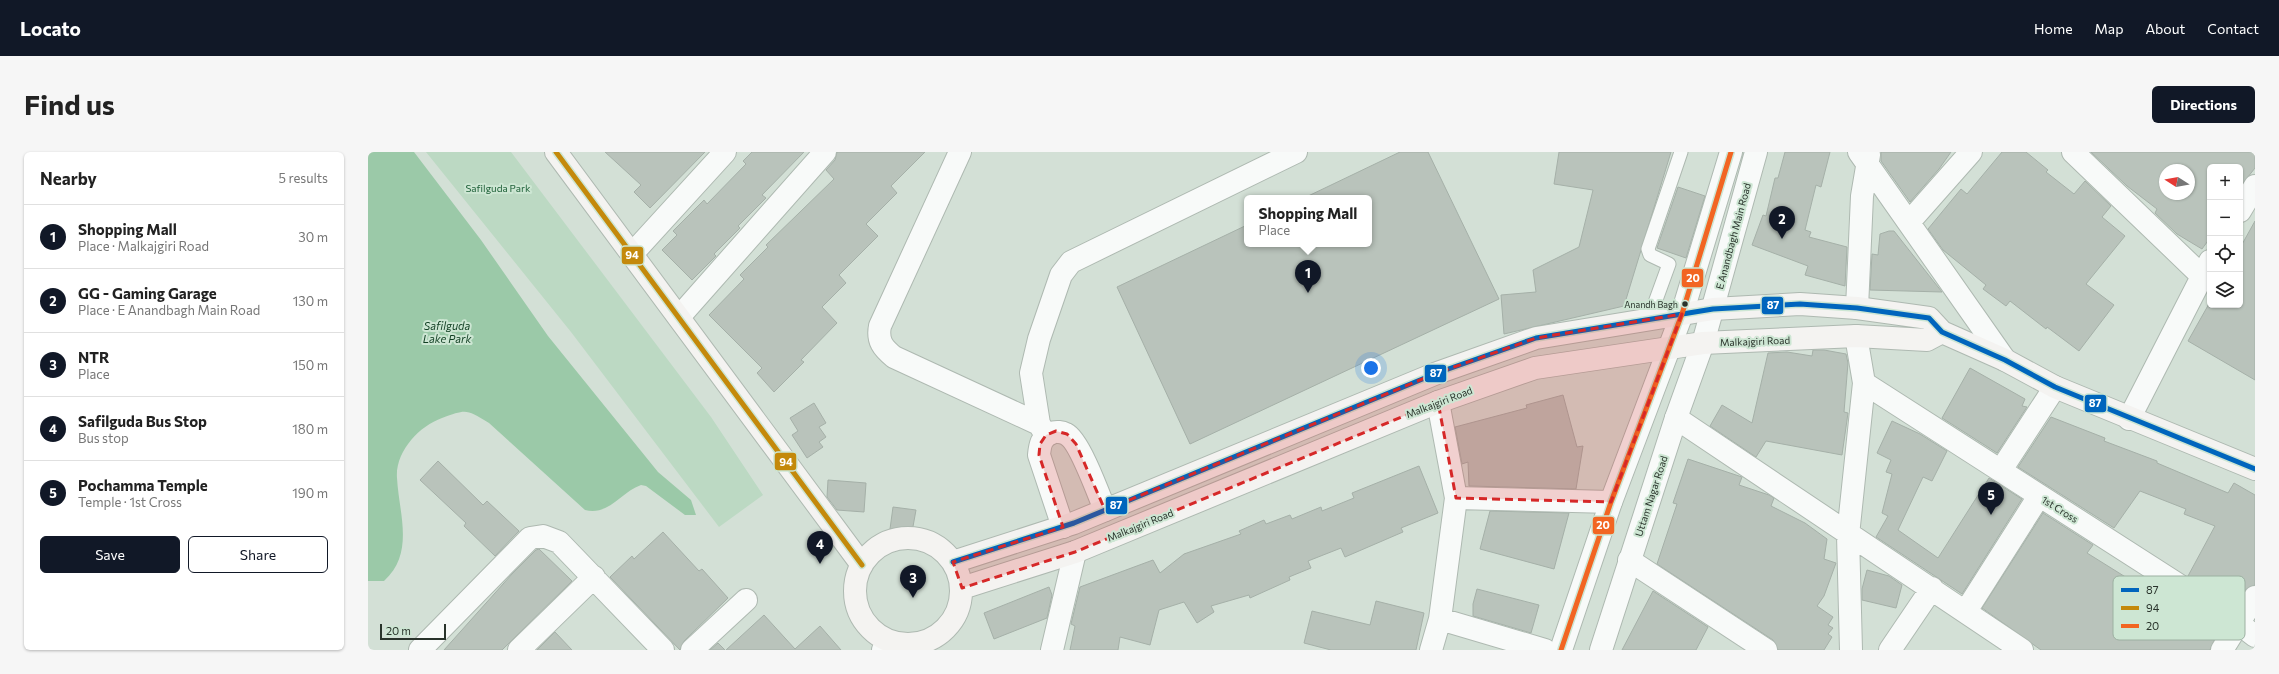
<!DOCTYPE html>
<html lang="en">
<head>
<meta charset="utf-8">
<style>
	:root { --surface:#fff; --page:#f6f6f6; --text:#222; --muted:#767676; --line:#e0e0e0; --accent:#111827 }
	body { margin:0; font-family:Commissioner,sans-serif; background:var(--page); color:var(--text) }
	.controls { position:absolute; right:12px; top:12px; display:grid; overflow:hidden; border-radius:6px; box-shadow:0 1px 3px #0004 }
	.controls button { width:36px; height:36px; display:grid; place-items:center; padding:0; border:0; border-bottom:1px solid var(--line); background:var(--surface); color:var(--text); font:20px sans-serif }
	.compass { position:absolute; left:1791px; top:12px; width:36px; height:36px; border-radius:50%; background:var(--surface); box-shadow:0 1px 3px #0004; rotate:281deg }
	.scale { position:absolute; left:12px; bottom:10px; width:66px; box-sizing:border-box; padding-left:4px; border:2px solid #29332b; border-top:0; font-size:11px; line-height:14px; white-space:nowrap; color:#29332b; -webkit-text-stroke:3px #cde6d3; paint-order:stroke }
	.you { position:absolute; left:1003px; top:216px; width:14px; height:14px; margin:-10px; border:3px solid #fff; border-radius:50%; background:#1a73e8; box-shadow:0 0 0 6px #1a73e833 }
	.badge { display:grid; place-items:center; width:26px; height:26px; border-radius:50%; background:var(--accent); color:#fff; font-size:13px; font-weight:700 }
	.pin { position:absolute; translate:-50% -33px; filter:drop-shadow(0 1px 2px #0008) }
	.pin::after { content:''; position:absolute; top:21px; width:14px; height:12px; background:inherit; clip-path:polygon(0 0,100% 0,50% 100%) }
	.popup { position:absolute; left:876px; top:43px; width:128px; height:52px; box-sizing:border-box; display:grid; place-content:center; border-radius:6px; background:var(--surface); filter:drop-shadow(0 1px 3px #0005); font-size:13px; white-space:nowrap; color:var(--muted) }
	.popup b { font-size:15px; color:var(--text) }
	.popup::after { content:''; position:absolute; left:50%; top:100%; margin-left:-8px; border:8px solid transparent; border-top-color:var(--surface) }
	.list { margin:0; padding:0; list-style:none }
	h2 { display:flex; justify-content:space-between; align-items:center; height:52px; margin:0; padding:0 16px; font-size:17px }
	h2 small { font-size:13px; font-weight:400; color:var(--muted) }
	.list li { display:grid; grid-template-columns:26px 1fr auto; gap:12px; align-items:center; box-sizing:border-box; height:64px; padding:0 16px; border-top:1px solid var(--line) }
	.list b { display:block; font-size:15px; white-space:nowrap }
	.list p { margin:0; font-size:13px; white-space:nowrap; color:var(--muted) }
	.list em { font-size:13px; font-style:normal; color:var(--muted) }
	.actions { display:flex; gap:8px; padding:12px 16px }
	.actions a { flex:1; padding:9px 0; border:1px solid var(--accent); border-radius:6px; text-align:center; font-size:14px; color:var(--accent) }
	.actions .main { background:var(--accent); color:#fff }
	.icon { flex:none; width:22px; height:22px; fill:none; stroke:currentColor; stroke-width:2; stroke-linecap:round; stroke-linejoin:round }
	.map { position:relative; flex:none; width:1887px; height:498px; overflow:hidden; border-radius:6px }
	header { display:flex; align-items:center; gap:24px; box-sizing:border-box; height:56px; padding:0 20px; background:var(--accent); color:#fff }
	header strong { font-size:19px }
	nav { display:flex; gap:22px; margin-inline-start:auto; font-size:14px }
	.intro { display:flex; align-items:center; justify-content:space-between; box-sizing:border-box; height:96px; padding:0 24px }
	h1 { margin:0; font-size:28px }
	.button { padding:10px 18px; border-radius:6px; background:var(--accent); color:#fff; font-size:14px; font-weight:700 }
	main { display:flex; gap:24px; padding:0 24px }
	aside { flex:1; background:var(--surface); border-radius:6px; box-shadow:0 1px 3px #0004 }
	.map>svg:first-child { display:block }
</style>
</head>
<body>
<header>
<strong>Locato</strong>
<nav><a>Home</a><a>Map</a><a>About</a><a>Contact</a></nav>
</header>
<div class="intro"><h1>Find us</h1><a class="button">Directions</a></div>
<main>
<aside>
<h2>Nearby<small>5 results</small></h2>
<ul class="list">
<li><span class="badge">1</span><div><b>Shopping Mall</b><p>Place · Malkajgiri Road</p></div><em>30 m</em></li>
<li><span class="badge">2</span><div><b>GG - Gaming Garage</b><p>Place · E Anandbagh Main Road</p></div><em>130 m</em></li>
<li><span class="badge">3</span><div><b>NTR</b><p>Place</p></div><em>150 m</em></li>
<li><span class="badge">4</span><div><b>Safilguda Bus Stop</b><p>Bus stop</p></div><em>180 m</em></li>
<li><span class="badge">5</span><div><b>Pochamma Temple</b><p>Temple · 1st Cross</p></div><em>190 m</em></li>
</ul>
<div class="actions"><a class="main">Save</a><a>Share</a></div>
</aside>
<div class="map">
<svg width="1887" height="498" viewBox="0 0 1887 498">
	<rect width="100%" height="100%" fill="#d3e0d6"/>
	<path fill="#bcd9c3" d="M 58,0 L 143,0 L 343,265 L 395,343 L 351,375 L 203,180 Z"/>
	<path fill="#9bc9a8" d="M 0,0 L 46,0 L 113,88 L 180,184 L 290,320 L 323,348 L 328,363 L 317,363 L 278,334 L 273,333 C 253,340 241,364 217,358 L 121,271 C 98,257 99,257 74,266 C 51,274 27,300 29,326 C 31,362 47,401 16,429 L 0,429 Z"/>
	<path fill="#b9c3bb" stroke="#a5b0a8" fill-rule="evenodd" d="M 237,0 L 337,0 L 282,56 L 266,40 L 273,33 Z
		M 384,0 L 436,0 L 394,43 L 398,46 L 370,74 L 372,76 L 346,102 L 348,104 L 324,128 L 294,98 L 309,83 L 305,79 L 336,48 L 339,52 L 378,12 L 375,9 Z
		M 469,0 L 557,0 L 523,34 L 529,41 L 498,72 L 510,84 L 471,123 L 478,131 L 454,155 L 469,171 L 433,208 L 436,210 L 406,240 L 389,221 L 394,216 L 341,163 L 376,127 L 372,123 L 400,95 L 398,93 L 466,27 L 458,18 L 467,8 Z
		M 1032,0 L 1060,0 L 1131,147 L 822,292 L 749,135 L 879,73 L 879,92 L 1001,92 L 1001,46 L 936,46 Z
		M 1191,0 L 1303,0 L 1256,154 L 1136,182 L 1133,143 L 1168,140 L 1165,118 L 1211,95 L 1225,38 L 1186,32 Z
		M 1417,0 L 1462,0 L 1453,35 L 1448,33 L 1437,78 L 1443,80 L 1441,85 L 1479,95 L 1477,134 L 1437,123 L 1440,114 L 1384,93 L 1395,63 L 1398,64 L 1407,26 L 1410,26 Z
		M 1513,0 L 1583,0 L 1571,17 L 1542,50 L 1513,9 Z
		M 1634,0 L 1658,0 L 1680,18 L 1678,20 L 1706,42 L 1717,29 L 1743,54 L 1734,65 L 1757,84 L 1718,132 L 1746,153 L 1711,199 L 1679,175 L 1678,177 L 1642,149 L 1638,154 L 1615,137 L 1618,133 L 1575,98 L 1560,77 L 1593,37 L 1599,42 Z
		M 1723,0 L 1887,0 L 1887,16 L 1872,35 L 1872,15 L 1842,15 L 1842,86 L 1834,97 L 1809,82 L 1787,61 L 1789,57 L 1759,34 ZM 1797,18 L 1821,18 L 1821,42 L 1797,42 Z
		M 1310,35 L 1337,44 L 1318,106 L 1289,96 Z
		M 1887,69 L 1887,228 L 1820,189 L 1842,150 L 1842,153 L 1872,153 L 1872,96 Z
		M 1521,79 L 1526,79 L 1574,140 L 1502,138 L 1504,102 L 1510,103 L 1512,82 Z
		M 1445,198 L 1456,198 L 1478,202 L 1480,211 L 1476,260 L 1480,261 L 1474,303 L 1398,289 L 1388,305 L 1342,274 L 1354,253 L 1384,271 L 1400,201 L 1419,200 L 1444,204 Z
		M 1602,216 L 1657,247 L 1654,254 L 1659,255 L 1629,301 L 1574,266 Z
		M 1195,243 L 1209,295 L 1215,294 L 1208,337 L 1101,334 L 1100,310 L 1094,312 L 1087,275 L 1159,256 L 1158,253 Z
		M 446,251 L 458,271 L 451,275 L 458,285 L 451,290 L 455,295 L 439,306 L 424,283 L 430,279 L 422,266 Z
		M 1683,265 L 1737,286 L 1736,289 L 1789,309 L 1789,311 L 1860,341 L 1866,331 L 1887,343 L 1887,433 L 1877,438 L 1868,453 L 1820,424 L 1847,374 L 1816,362 L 1818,357 L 1772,339 L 1746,376 L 1650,315 Z
		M 1524,269 L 1552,282 L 1579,299 L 1564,329 L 1555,325 L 1530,378 L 1570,406 L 1621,326 L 1654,347 L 1594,442 L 1508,385 L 1520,364 L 1514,361 L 1524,322 L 1518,320 L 1523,308 L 1509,301 Z
		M 1320,307 L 1374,325 L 1371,333 L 1401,343 L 1406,346 L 1403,354 L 1437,371 L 1459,387 L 1456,407 L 1468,411 L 1456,444 L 1449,454 L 1465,465 L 1460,473 L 1465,476 L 1460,482 L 1464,485 L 1456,498 L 1410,498 L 1405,488 L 1289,412 L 1309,352 L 1305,351 Z
		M 70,309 L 115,353 L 119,349 L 151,379 L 127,404 L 96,374 L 98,371 L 52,328 Z
		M 1051,314 L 1070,361 L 1033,376 L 1035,380 L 977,405 L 973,396 L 940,409 L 943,416 L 921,425 L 922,428 L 882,446 L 881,443 L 843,454 L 846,460 L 829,471 L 816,450 L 791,458 L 782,493 L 752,485 L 750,498 L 702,498 L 707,474 L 703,472 L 712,435 L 785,408 L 792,421 L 816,402 L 873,382 L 871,379 L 896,368 L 898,372 L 922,363 L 924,367 L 953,355 L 954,359 L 986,346 L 984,341 Z
		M 460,328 L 498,331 L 496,360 L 469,358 L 459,345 Z
		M 525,355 L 548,358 L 544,380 L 522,377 Z
		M 1122,359 L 1201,361 L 1186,417 L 1112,397 Z
		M 1675,361 L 1725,393 L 1719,401 L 1849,482 L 1842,498 L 1673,498 L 1614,456 Z
		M 295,380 L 331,419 L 334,417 L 360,446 L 316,489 L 312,498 L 242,425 L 264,404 L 266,407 Z
		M 171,397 L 204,429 L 134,498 L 76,498 L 144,422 L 168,398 Z
		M 1499,418 L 1521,424 L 1534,433 L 1528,456 L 1494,448 L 1494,437 Z
		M 681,435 L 684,443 L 679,466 L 626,487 L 616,461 Z
		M 1109,437 L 1171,453 L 1163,481 L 1105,464 L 1105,452 Z
		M 1285,439 L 1340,475 L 1328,498 L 1254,498 Z
		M 1008,449 L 1056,461 L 1048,498 L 963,498 L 936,491 L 944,459 L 1002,473 Z
		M 396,463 L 427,497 L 452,474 L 473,498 L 358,498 Z
		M 187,480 L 204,498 L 169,498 Z
		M 350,491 L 357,498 L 342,498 Z"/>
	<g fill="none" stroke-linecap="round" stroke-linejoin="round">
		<g stroke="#aeb9b1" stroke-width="15">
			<path id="service" d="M 1281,167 L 1301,112 L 1282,103 L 1280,97 L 1313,0"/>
		</g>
		<g stroke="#aeb9b1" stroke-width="24">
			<path id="minor" d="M 592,0 L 512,174 C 509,189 515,196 526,205 L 671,272
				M 1491,0 L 1637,208
				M 1705,0 L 1833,123
				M 1872,59 L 1887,34
				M 1542,69 L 1603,0
				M 264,102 L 357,0
				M 1489,156 L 1494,44 L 1501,3
				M 311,165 L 457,0
				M 1496,231 L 1870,471 L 1887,484
				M 1308,266 L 1654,498
				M 1761,267 L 1842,109
				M 678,283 L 671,272 L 663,221 L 671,187 L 693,123 L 703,110 L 928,0
				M 1633,318 L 1687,235
				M 1088,346 L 1243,350
				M 695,375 L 671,303 C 672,293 673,285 684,281 C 688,279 694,280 698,282 C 711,288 731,343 737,358
				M 1261,408 L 1398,498
				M 1598,459 L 1671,344
				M 1072,467 L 1177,498
				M 52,498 L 162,386 L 175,384 L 191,390 L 295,498
				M 151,498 L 226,425
				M 324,498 L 378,448
				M 515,498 L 523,490
				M 684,498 L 707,400
				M 1063,498 L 1072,467 L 1088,346 L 1070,250
				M 1483,498 L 1480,383 L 1496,231 L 1488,184
				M 1522,498 L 1564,436
				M 1854,498 L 1887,445"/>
		</g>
		<g stroke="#aeb9b1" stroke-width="24">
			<path id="tertiary" d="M 1193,498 L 1243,350 L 1314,162 L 1363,0
				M 1233,498 L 1308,266 L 1335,191 L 1388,0"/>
		</g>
		<g stroke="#aeb9b1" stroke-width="24">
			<path id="secondary" d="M 188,0 L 494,413
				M487 439a53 53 0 1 1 106 0a53 53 0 1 1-106 0Z
				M 585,410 L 706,371 L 1069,221 L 1168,186 L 1345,157 L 1432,152 L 1489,156 L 1561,166 L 1574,180 L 1637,208 L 1687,235 L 1887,317
				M 594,436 L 707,400 L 1070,250 L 1167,216 L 1335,191 L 1488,184 L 1559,188 L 1574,180"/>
		</g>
		<use href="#service" stroke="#f8faf9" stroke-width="13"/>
		<use href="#minor" stroke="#f8faf9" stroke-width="22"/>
		<use href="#tertiary" stroke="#f8faf9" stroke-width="22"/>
		<use href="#secondary" stroke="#f4f3f1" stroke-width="22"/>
		<g stroke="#cde6d3" stroke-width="8">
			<path id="bus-1" d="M 585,410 L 706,371 L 1069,221 L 1168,186 L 1345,157 L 1432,152 L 1489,156 L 1561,166 L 1574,180 L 1637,208 L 1687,235 L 1887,317"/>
		</g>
		<g stroke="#cde6d3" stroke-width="8">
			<path id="bus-2" d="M 188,0 L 494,413"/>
		</g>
		<g stroke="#cde6d3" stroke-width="8">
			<path id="bus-3" d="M 1193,498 L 1243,350 L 1314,162 L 1363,0"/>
		</g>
		<use href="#bus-1" stroke="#0065bd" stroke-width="5"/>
		<use href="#bus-2" stroke="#c4890b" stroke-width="5"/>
		<use href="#bus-3" stroke="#f26522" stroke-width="5"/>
	</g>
	<path fill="#d62828" fill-opacity="0.2" stroke="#d62828" stroke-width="3" stroke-dasharray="8 5" stroke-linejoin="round" d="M 1314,162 L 1243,350 L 1088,346 L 1070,250 L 707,400 L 594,436 L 585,410 L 695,375 L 671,303 L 672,292 L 678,283 L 688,279 L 699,282 L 708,292 L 737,358 L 1069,221 L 1168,186 Z"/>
	<circle fill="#29332b" stroke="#cde6d3" stroke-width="1.5" cx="1317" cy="152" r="3.5"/>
	<g text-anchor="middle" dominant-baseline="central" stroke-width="4" stroke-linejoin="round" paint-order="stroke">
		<g font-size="9" fill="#29332b" stroke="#cde6d3" text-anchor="end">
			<text x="1310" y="152">Anandh Bagh</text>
		</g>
		<g font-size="10" fill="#1f6139" stroke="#cde6d3">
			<text x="130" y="36">Safilguda Park</text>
		</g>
		<g font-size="10" fill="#29332b" stroke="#cde6d3">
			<text transform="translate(1365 84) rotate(-75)">E Anandbagh Main Road</text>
			<text transform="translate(1387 189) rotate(-2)">Malkajgiri Road</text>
			<text transform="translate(1071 250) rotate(-21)">Malkajgiri Road</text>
			<text transform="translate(1283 344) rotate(-72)">Uttam Nagar Road</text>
			<text transform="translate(1692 357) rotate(32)">1st Cross</text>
			<text transform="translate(772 373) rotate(-22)">Malkajgiri Road</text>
		</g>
		<g font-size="11" font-style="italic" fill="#113f23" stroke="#cde6d3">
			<text x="79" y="173">Safilguda<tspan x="79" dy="13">Lake Park</tspan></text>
		</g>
	</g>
	<rect x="1745" y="424" width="132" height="64" rx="6" fill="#cde6d3" stroke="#9cb0a1" stroke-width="1"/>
	<rect x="1753" y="436" width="18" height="4" fill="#0065bd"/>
	<rect x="1753" y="454" width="18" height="4" fill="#c4890b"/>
	<rect x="1753" y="472" width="18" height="4" fill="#f26522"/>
	<g font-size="11" fill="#29332b">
		<text x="1778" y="442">87</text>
		<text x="1778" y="460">94</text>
		<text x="1778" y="478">20</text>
	</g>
	<g stroke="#cde6d3" stroke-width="1.5">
		<rect x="253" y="94" width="23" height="19" rx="4" fill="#c4890b"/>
		<rect x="1313" y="116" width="23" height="20" rx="4" fill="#f26522"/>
		<rect x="1393" y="144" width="23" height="19" rx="4" fill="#0065bd"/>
		<rect x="1056" y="212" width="23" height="19" rx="4" fill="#0065bd"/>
		<rect x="1716" y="242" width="23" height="19" rx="4" fill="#0065bd"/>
		<rect x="406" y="300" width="23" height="19" rx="4" fill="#c4890b"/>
		<rect x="737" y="344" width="23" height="19" rx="4" fill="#0065bd"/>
		<rect x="1224" y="364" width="23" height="19" rx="4" fill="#f26522"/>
	</g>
	<g font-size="11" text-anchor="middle" font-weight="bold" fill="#fff">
		<text x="264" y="107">94</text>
		<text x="1325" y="130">20</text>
		<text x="1405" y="157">87</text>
		<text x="1068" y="225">87</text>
		<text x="1727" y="255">87</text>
		<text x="418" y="314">94</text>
		<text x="748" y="357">87</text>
		<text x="1235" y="377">20</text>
	</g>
</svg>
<div class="controls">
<button>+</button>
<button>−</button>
<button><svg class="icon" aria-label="locate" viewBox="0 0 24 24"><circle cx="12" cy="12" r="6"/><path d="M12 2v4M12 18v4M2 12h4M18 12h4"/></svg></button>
<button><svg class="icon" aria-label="layers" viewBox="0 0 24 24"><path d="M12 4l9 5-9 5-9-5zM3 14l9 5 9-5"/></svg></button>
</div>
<svg class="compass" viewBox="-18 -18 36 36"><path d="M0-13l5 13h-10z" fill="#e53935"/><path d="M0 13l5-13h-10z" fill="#767676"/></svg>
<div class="scale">20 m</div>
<div class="you"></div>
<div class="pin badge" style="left:940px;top:141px">1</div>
<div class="popup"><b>Shopping Mall</b>Place</div>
<div class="pin badge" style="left:1414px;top:87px">2</div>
<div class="pin badge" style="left:545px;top:446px">3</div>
<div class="pin badge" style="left:452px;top:412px">4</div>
<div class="pin badge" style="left:1623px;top:363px">5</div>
</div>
</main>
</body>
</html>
